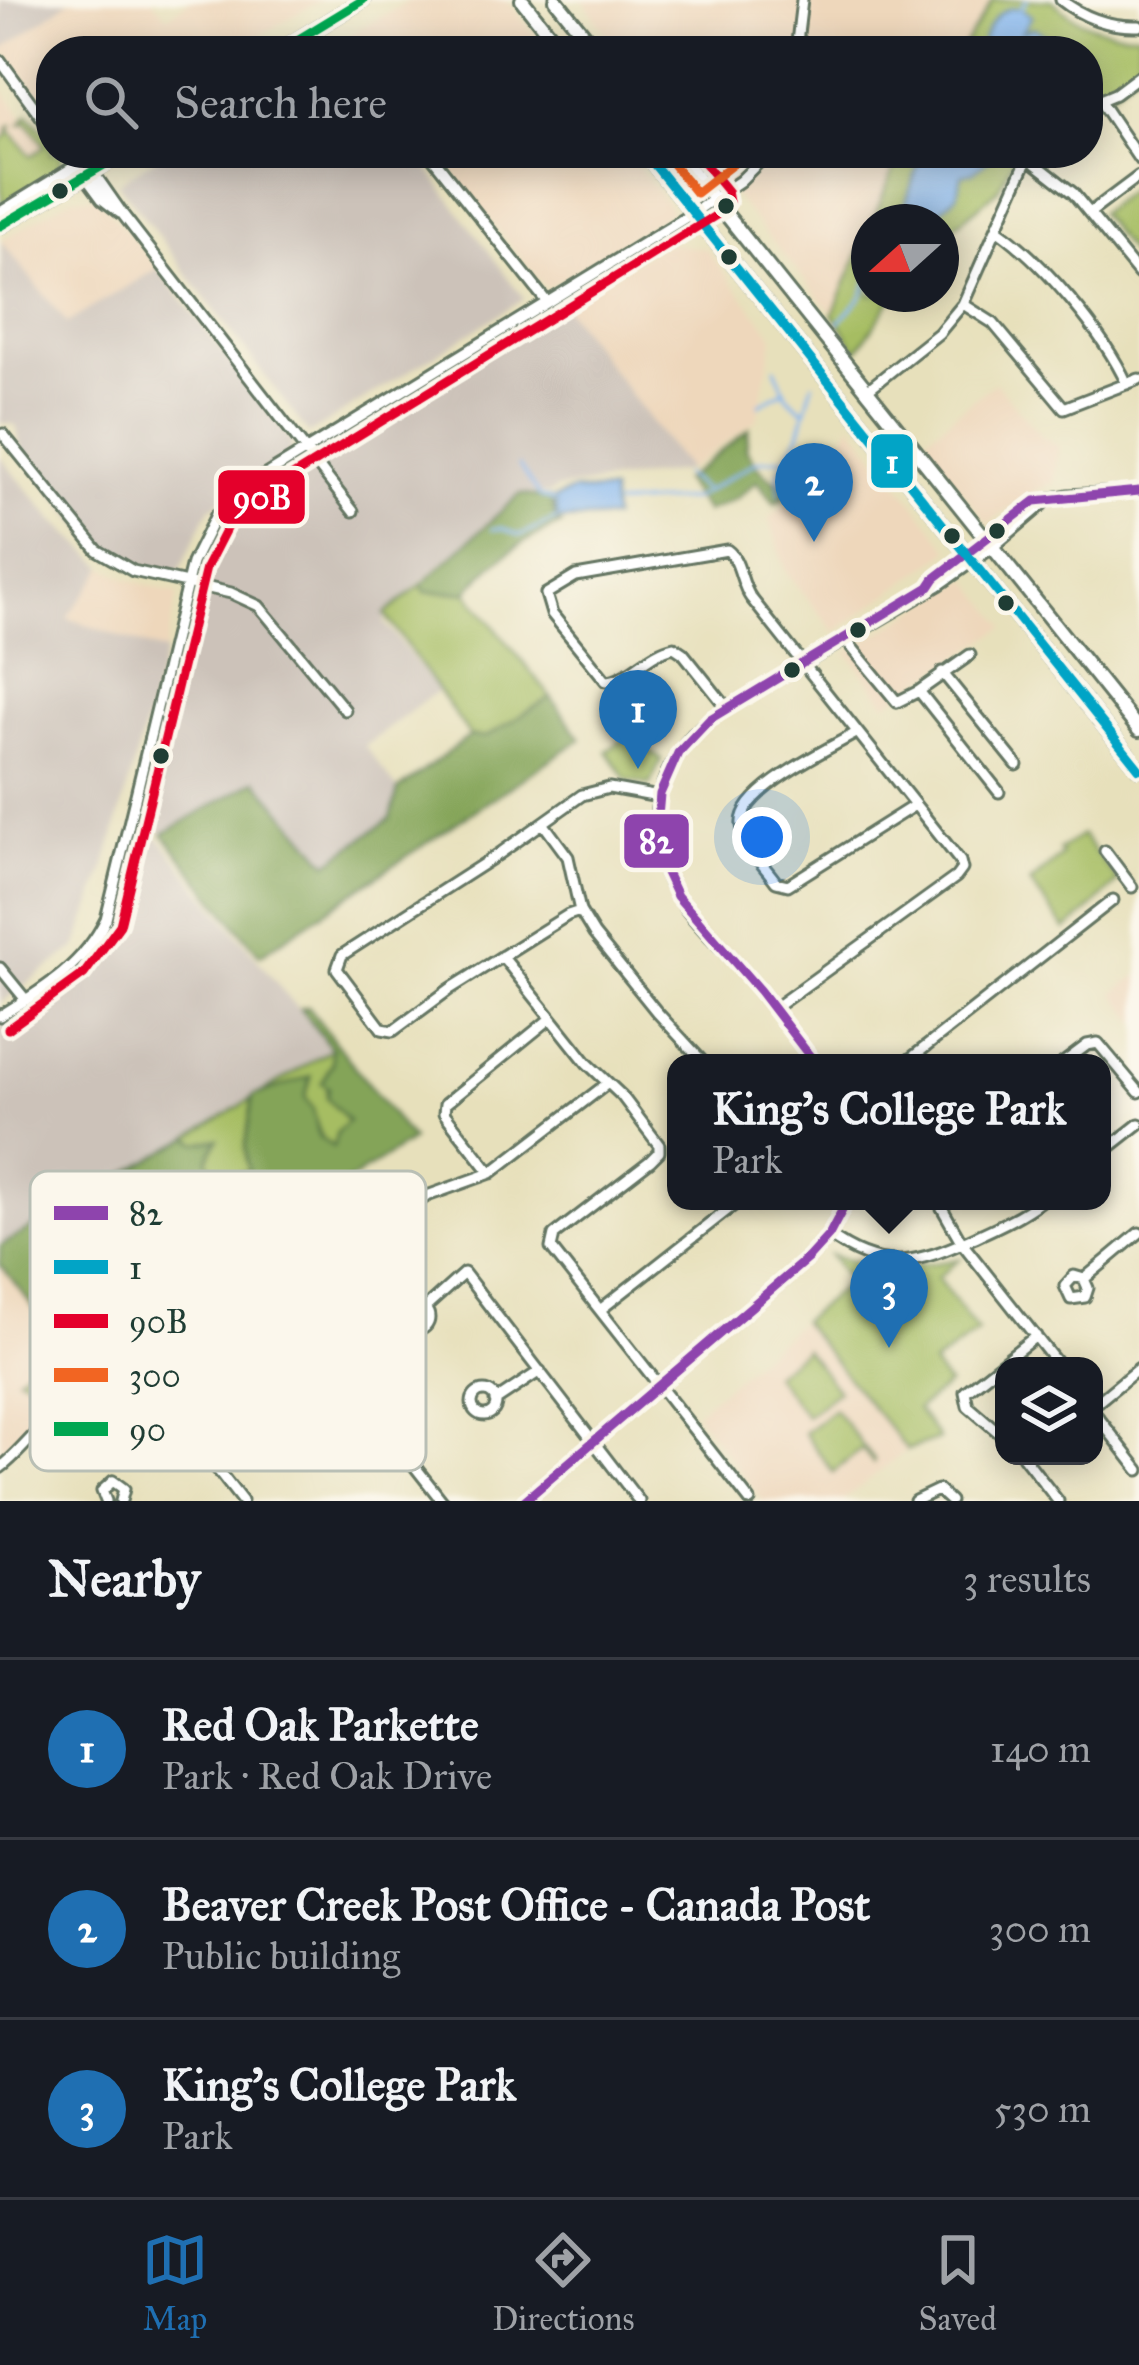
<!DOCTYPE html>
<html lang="en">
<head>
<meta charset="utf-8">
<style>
	:root { --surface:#171b24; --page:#242831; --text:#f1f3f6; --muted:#9ea1a6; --line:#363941; --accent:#1f6fb2 }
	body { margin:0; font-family:"IM FELL Great Primer",serif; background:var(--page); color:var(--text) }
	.controls { position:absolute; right:36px; bottom:36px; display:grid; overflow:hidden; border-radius:24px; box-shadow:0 6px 30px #0003 }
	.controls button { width:108px; height:108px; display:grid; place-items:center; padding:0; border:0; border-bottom:3px solid var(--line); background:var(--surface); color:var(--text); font:60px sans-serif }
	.compass { position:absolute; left:851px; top:204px; width:108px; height:108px; border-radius:50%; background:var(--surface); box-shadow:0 6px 30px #0003; rotate:249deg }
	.you { position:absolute; left:762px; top:837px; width:42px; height:42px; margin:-30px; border:9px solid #fff; border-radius:50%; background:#1a73e8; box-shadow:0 0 0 18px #1a73e833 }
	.badge { display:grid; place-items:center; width:78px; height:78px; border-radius:50%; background:var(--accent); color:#fff; font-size:39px; font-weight:700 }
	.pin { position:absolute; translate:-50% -99px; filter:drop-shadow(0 3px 6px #0008) }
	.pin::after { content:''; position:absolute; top:63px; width:42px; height:36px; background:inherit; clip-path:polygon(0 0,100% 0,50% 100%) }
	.popup { position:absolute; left:667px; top:1054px; width:444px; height:156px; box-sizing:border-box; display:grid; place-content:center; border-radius:24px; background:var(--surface); filter:drop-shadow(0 3px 9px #0005); font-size:39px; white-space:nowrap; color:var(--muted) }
	.popup b { font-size:45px; color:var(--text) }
	.popup::after { content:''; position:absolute; left:50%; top:100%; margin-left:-24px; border:24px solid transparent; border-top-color:var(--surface) }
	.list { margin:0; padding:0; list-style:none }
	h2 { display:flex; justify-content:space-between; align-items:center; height:156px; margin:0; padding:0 48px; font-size:51px }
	h2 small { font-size:39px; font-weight:400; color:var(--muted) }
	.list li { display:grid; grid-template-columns:78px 1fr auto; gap:36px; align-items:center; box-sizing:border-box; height:180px; padding:0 48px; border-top:3px solid var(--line) }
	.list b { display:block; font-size:45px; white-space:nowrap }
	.list p { margin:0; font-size:39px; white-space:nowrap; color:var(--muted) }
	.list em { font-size:39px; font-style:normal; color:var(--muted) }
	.icon { flex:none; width:66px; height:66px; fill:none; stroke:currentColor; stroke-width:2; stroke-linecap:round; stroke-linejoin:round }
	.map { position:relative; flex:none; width:1139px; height:1501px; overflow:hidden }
	.search { position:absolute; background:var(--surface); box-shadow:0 6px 30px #0003; left:36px; right:36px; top:36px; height:132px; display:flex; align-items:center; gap:30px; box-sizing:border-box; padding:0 42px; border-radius:48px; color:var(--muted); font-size:45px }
	.sheet { height:696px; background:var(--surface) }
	nav { display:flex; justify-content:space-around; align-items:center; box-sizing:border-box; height:168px; border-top:3px solid var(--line); background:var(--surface); font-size:33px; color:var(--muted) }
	nav a { display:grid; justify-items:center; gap:6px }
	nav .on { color:var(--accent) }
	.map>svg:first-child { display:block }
</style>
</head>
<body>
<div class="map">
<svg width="1139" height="1501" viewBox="0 0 1139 1501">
	<rect width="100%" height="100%" fill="#fbf7ec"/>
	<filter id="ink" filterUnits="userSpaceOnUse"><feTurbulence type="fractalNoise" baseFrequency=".00833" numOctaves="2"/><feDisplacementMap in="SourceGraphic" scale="24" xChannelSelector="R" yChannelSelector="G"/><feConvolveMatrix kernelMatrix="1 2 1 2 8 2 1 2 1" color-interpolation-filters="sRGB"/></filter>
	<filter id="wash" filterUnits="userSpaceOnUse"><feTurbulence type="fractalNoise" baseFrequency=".004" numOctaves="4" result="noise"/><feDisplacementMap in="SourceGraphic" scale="48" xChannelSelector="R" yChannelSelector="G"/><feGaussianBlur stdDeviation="2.7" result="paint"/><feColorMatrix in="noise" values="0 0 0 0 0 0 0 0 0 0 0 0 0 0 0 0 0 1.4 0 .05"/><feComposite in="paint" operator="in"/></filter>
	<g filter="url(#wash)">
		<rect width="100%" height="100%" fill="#e7e0bb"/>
		<path fill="#eed7bb" d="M 70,0 L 152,0 L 167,17 L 190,0 L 321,0 L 233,51 L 51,51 L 51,108 L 2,50 Z
			M 411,0 L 507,0 L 547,51 L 355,51 L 349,35 Z
			M 583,0 L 993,0 L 961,51 L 618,51 Z
			M 0,86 L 51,153 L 0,196 Z
			M 443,153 L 627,153 L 672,211 L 546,289 L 444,163 Z
			M 700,153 L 901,153 L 833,314 L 738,200 Z
			M 73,197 L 97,197 L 158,268 L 66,324 L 1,241 Z
			M 665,243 L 706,249 L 774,336 L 757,420 L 688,470 L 563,306 Z
			M 995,382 L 1042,437 L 1059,445 L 1054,483 L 1034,491 L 988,524 L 923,440 Z
			M 851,423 L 950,550 L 835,632 L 786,572 L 769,518 L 830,467 Z
			M 105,567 L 127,579 L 178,594 L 165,652 L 66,618 Z
			M 969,579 L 1006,627 L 886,703 L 847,652 Z
			M 1139,974 L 1139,1024 L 1114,993 Z
			M 0,1264 L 89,1381 L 0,1456 Z
			M 801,1321 L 907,1450 L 842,1501 L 763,1501 L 695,1413 Z"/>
		<path fill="#ccc2b9" d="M 0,0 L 70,0 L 2,50 Z
			M 164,153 L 403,153 L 428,169 L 524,299 L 309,434 L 118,183 Z
			M 1,241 L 67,323 L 158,268 L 292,442 L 290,453 L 210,508 L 177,576 L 121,561 L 91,539 L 22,453 L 16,425 L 0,423 Z
			M 563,306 L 688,470 L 556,489 L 549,494 L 519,494 L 385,614 L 385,623 L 437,691 L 365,746 L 398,790 L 391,818 L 327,863 L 256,780 L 163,834 L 144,816 L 199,565 L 212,531 L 237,501 L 396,413 Z
			M 0,457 L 55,521 L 105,567 L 67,618 L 165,652 L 106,865 L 76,948 L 0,1003 Z
			M 142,834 L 159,838 L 331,1050 L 161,1155 L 0,1246 L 0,1027 L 89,968 L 117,926 Z"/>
		<path fill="#a6bd62" stroke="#627d4b" stroke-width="3" d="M 993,0 L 1052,0 C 1074,23 1108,34 1139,33 L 1139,68 L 1112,92 L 1088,102 L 1088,51 L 961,51 Z
			M 28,114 L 51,139 L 51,153 L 63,154 L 59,167 L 62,169 L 2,205 L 0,141 L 10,133 L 7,128 L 13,124 L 9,129 L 31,156 L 45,146 L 27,122 L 21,124 Z
			M 901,153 L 1016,153 L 997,191 L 941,237 L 941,222 L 872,222 Z
			M 1139,182 L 1139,265 L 1099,213 Z
			M 869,228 L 869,294 L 895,294 L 857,351 L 833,314 Z
			M 421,585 L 425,592 L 467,592 L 551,697 L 486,737 L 470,736 L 385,614 Z
			M 627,737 L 661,759 L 650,785 L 627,780 L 607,751 Z
			M 1082,835 L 1118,881 C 1102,898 1085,915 1066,930 L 1030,883 L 1062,855 L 1059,850 Z
			M 332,1049 L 332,1064 L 327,1071 L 327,1098 L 348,1121 L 332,1148 C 313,1132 319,1116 305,1097 L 311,1078 L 253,1097 L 245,1149 L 249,1172 L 219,1178 L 190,1137 Z
			M 830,1255 C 875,1271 912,1268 959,1259 L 937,1278 L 978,1332 L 932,1365 L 948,1385 L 917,1409 L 939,1439 L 907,1450 L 801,1321 L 849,1283 Z
			M 805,1349 L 838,1391 L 806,1416 L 773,1374 Z
			M 50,1350 L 60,1362 L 48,1370 L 46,1382 L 39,1387 L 18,1376 Z
			M 834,1409 L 874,1460 L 873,1463 L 862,1449 L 833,1472 L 804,1433 Z"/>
		<path fill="#84a458" stroke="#527046" stroke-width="3" d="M 749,429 L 746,449 C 761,471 770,484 798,488 L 775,503 L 757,481 L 737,498 L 706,512 L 683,481 Z
			M 520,494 L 551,499 L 556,522 L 561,524 C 524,539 492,561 467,592 L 425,592 L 421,585 Z
			M 551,697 L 581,739 L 260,955 L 163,834 L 256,780 L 328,863 L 391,818 L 398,790 L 470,736 L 486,737 Z
			M 308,1007 L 412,1140 L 74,1360 L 0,1264 L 0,1246 L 190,1137 L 198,1143 L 218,1139 L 208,1160 L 219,1177 L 248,1172 L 245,1149 L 253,1096 L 311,1076 L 305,1097 L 313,1109 L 319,1137 L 333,1147 L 337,1132 L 348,1121 L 327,1098 L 329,1088 L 322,1083 L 332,1064 L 332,1049 L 300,1009 Z"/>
		<path fill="#82b5ef" stroke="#507992" stroke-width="3" d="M 1012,8 L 1021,8 L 1032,16 L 1022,32 L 1035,28 L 1048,37 L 1046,51 L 979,51 C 985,33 993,12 1012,8 Z
			M 922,153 L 997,153 L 973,172 L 962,175 L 957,195 L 928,222 L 905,222 L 906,202 Z
			M 573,491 L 611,492 L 613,518 L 558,520 L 555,499 Z"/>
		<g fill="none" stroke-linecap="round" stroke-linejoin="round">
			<path stroke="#82b5ef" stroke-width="3" d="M 1021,8 L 1027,0
				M 839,323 L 862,296 L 869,279
				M 775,368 L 787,396 L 803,410
				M 759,405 L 783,391
				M 519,466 L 539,496 L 554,501
				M 683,474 L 705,491
				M 780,494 L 779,474 L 799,434 L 813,383
				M 615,505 L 693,499 L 757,461 L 785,458
				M 492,529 L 502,528 L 520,536 L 557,519"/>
		</g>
	</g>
	<g filter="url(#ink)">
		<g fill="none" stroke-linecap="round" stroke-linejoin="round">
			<g stroke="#657663" stroke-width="15">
				<path id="minor" d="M 1061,0 C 1084,18 1110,27 1139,26
					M 796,51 L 802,0
					M 0,60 L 51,130
					M 1100,101 L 1139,159
					M 1088,105 L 1115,94 L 1139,76
					M 68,153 L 102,199 L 120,213
					M 80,153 L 124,216 L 353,511
					M 429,153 L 546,301
					M 1027,157 L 1073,193 L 1139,274
					M 1091,212 L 1139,176
					M 998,230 C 1043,262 1104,333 1127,384
					M 963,304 L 993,323 L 1064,408 L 1139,379
					M 866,391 L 939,333 L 963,304 L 1030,153
					M 3,434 L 97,550 L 133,571 L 231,593 L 259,606 L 345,710
					M 929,587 L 935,578 L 1035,501 L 1067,495 L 1139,491
					M 844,638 L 897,702 L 919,691 L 999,792
					M 942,672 L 1017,765
					M 919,691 L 970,655
					M 727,708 L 683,653 L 674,647 C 648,652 627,681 606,681 L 552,614 L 546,594 L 576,576 L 727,550 C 741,560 740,583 751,598 L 960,861 L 962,869 L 956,877 L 773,1009
					M 856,733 C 829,749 738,791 742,825 C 744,847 764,865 776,882 L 788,885 L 915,805
					M 543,823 L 568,857 L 580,911 L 594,934 L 656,1011 L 704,1063
					M 1105,851 L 1132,887
					M 580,911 L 568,915 L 450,989 L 393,1031 L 382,1029 L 337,969 L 342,955 L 499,854 L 582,795 L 609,788 L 659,797
					M 502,956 L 587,1063 L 622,1096 L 659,1145 L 659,1152 L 650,1161 L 554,1235 L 551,1248 L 750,1501
					M 0,968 L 26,1000
					M 0,1016 C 44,989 83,966 106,919 L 192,563 L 216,515 L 264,476 L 693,213 L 740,181 L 768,153
					M 815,1063 C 791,1031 767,998 740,969 C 716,942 687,917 670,884 C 640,827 659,757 710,719 L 939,585 L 993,547 L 1048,500
					M 905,1063 L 1113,900
					M 1063,1063 L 1087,1045 L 1098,1043 L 1139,1092
					M 1102,1153 L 1139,1124
					M 491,1173 L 444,1113 L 445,1104 L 551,1018
					M 938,1201 L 962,1243 L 1059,1366
					M 829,1235 C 882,1274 917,1264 973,1238 C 997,1227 1020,1217 1041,1201
					M 1084,1279 L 1088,1288 L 1085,1297 L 1071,1299 L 1065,1286 L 1074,1276 L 1084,1279 L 1139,1233
					M 272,1285 L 442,1501
					M405 1318a12 12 0 1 1 24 0a12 12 0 1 1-24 0Z
					M 424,1309 L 464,1273 L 639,1501
					M 600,1310 L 739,1201
					M 135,1364 L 242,1501
					M 271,1387 L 275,1407 L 294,1428 L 350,1388
					M472 1403a12 12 0 1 1 24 0a12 12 0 1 1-24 0Z
					M 495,1401 L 540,1371
					M 1094,1405 L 1139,1368
					M 1094,1412 L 1139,1470
					M 1004,1437 L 968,1406 L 965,1392 L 1036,1336
					M 1023,1456 L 1058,1501
					M 0,1468 C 18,1455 31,1435 48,1423 C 119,1376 189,1330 263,1287 L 282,1284 L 427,1196 L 491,1173 L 608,1083
					M 106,1501 L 102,1491 L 113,1481 L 124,1489 L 121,1501
					M 524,1501 L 808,1258 L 829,1235 L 847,1201
					M 915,1501 L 938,1490 L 950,1501"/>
			</g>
			<g stroke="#657663" stroke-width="18">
				<path id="major" d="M 522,0 L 563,51
					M 556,0 L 597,51
					M 279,51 L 363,0
					M 645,153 L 1139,769
					M 677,153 L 1139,730
					M 0,214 L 99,153
					M 0,226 L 124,153"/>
			</g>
			<use href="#minor" stroke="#fff" stroke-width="9"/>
			<use href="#major" stroke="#fff" stroke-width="12"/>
			<g stroke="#fbf7ec" stroke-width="18">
				<path id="bus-1" d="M 815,1063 L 760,991 L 677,896 L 661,862 L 656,840 L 660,794 L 678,753 L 710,719 L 929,587 L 935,578 L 1035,501 L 1139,491
					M 524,1501 L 808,1258 L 829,1235 L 847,1201"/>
			</g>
			<g stroke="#fbf7ec" stroke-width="18">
				<path id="bus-2" d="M 645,153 L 1139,769"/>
			</g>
			<g stroke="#fbf7ec" stroke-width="18">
				<path id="bus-3" d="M 8,1029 L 84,974 L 120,925 L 206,568 L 228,525 L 273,488 L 723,211 L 729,202 L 727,191 L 696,153"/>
			</g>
			<g stroke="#fbf7ec" stroke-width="18">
				<path id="bus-4" d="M 664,153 L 696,193 L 747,153"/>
			</g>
			<g stroke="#fbf7ec" stroke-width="18">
				<path id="bus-5" d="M 279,51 L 363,0
					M 0,226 L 124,153"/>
			</g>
			<use href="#bus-1" stroke="#8e44ad" stroke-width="9"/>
			<use href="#bus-2" stroke="#02a4c6" stroke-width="9"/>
			<use href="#bus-3" stroke="#e4002b" stroke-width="9"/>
			<use href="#bus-4" stroke="#f26522" stroke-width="9"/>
			<use href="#bus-5" stroke="#00a651" stroke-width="9"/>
		</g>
	</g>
	<g fill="#1f3d34" stroke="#fbf7ec" stroke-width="4.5">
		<circle cx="60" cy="191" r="10"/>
		<circle cx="726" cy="206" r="10"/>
		<circle cx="729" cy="257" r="10"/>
		<circle cx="997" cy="531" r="10"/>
		<circle cx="952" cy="536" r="10"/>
		<circle cx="1006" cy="603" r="10"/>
		<circle cx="858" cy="630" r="10"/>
		<circle cx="792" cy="670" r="10"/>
		<circle cx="161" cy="756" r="10"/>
	</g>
	<rect x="30" y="1171" width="396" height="300" rx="18" fill="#fbf7ec" stroke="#b9bfb5" stroke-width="3"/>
	<rect x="54" y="1206" width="54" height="14" fill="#8e44ad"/>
	<rect x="54" y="1260" width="54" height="14" fill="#02a4c6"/>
	<rect x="54" y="1314" width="54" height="14" fill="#e4002b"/>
	<rect x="54" y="1368" width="54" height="14" fill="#f26522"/>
	<rect x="54" y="1422" width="54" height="14" fill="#00a651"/>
	<g font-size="33" fill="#1f3d34">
		<text x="129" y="1225">82</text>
		<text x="129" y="1279">1</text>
		<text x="129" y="1333">90B</text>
		<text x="129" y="1387">300</text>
		<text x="129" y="1441">90</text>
	</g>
	<g stroke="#fbf7ec" stroke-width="4.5">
		<rect x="869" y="432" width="46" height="58" rx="12" fill="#02a4c6"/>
		<rect x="216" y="468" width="91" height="58" rx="12" fill="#e4002b"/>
		<rect x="622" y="812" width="69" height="58" rx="12" fill="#8e44ad"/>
	</g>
	<g font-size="33" text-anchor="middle" font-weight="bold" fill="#fff">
		<text x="892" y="473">1</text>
		<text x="262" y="509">90B</text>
		<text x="656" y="853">82</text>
	</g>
</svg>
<div class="controls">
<button><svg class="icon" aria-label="layers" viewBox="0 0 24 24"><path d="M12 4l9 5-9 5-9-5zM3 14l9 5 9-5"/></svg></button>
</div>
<svg class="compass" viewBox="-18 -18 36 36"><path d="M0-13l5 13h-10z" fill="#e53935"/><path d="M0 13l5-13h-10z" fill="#9ea1a6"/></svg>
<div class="you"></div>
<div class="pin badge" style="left:638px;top:769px">1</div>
<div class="pin badge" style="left:814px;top:542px">2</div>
<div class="pin badge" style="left:889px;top:1348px">3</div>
<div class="popup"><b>King's College Park</b>Park</div>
<div class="search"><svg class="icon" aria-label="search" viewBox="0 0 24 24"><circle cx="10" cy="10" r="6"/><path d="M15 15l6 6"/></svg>Search here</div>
</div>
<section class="sheet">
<h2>Nearby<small>3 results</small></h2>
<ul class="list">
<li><span class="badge">1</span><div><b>Red Oak Parkette</b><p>Park · Red Oak Drive</p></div><em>140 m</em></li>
<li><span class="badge">2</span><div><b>Beaver Creek Post Office - Canada Post</b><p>Public building</p></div><em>300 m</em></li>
<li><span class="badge">3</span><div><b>King's College Park</b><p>Park</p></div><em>530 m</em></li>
</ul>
</section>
<nav>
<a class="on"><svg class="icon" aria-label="map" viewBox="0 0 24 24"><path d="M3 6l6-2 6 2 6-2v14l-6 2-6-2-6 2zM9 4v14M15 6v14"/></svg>Map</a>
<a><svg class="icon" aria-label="directions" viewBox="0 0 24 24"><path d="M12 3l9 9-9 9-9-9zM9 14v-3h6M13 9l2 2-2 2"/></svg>Directions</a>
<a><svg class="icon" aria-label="saved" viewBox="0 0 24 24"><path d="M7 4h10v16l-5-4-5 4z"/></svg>Saved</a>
</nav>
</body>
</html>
